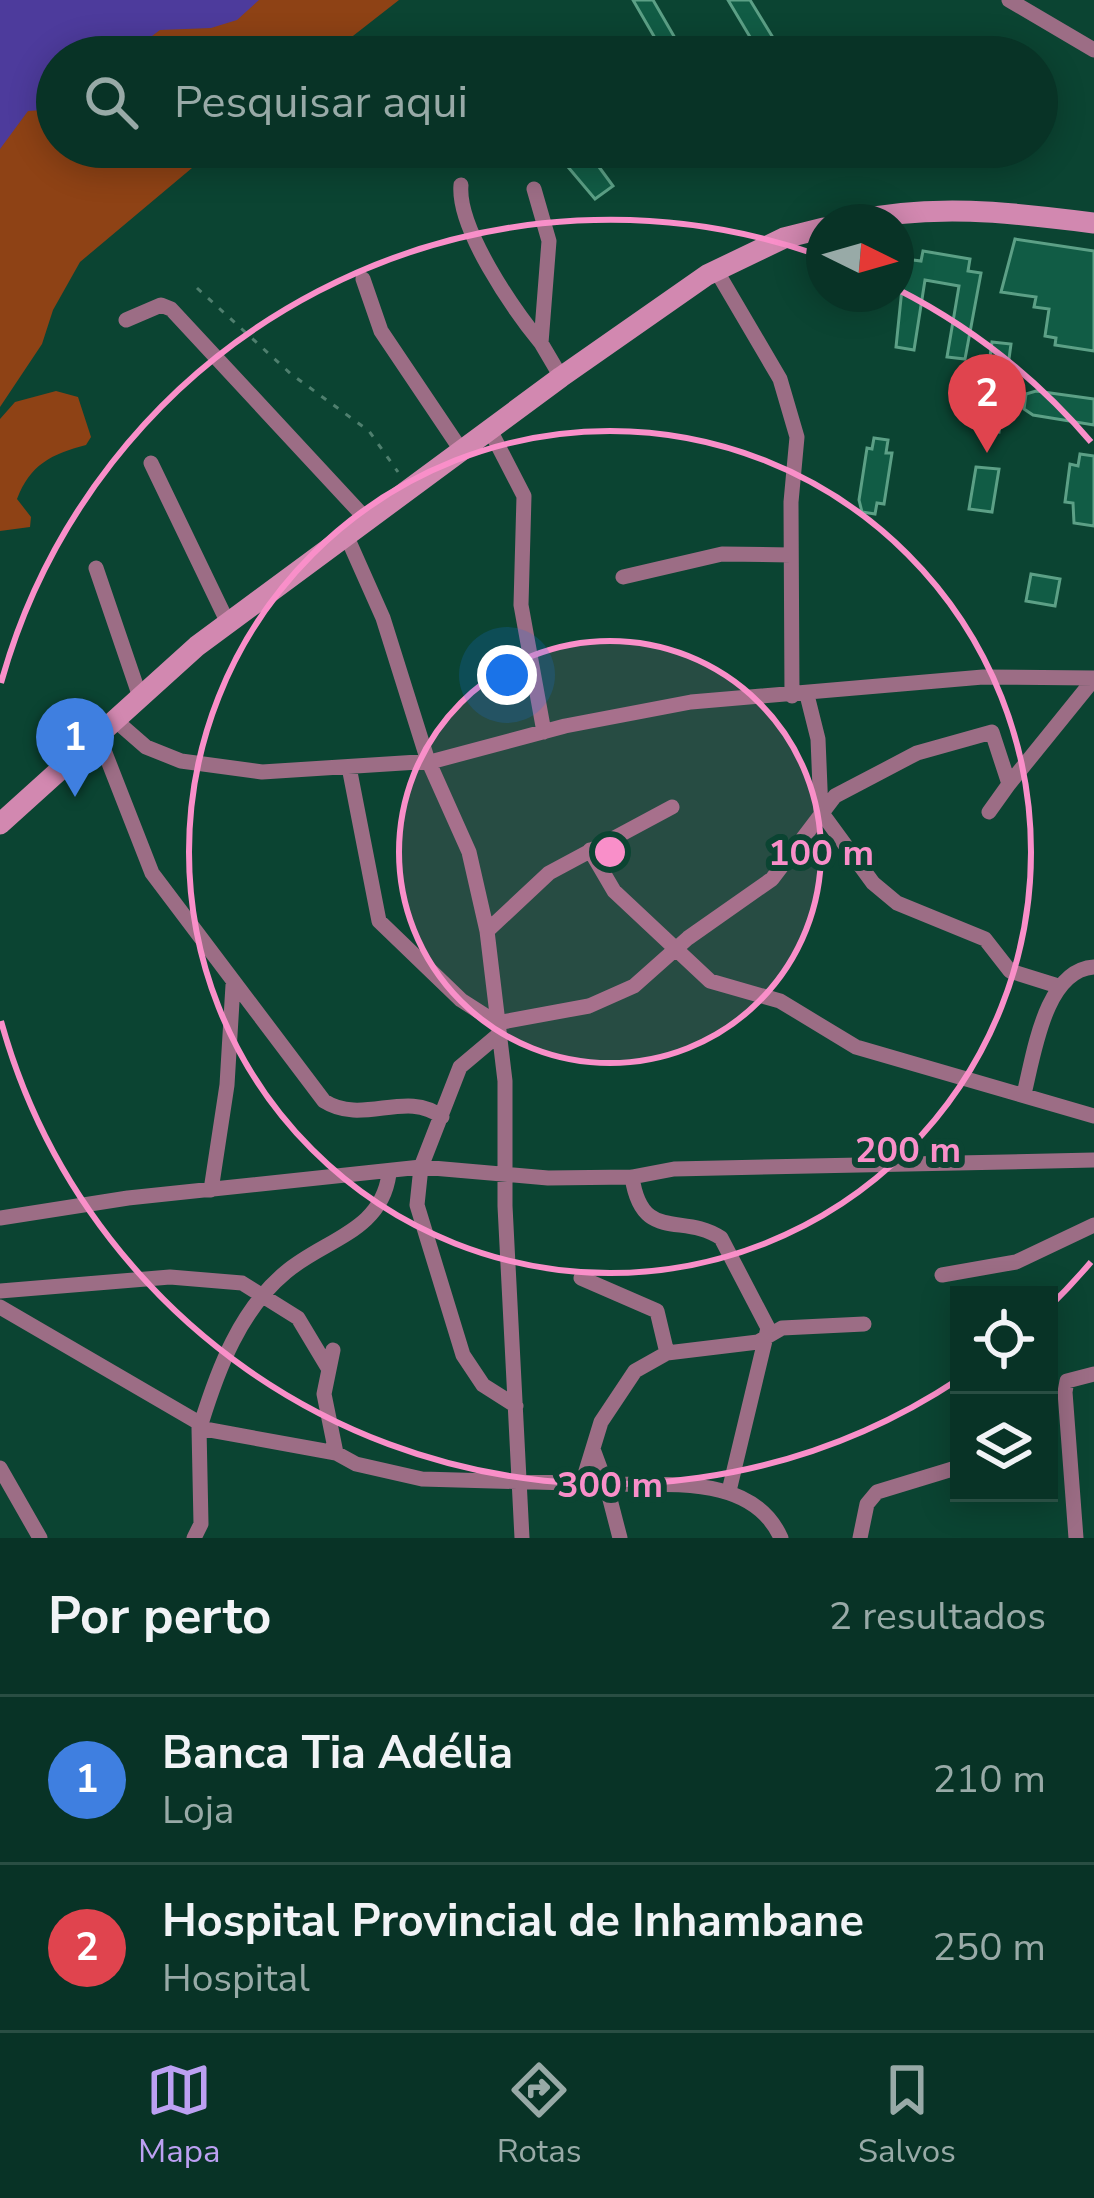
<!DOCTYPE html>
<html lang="pt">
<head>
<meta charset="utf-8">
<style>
	:root { --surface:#083326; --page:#163f32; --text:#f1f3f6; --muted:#98aaa7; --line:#294e43; --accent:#bca0f2 }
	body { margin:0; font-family:"Nunito Sans",sans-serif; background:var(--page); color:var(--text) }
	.controls { position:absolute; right:36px; bottom:36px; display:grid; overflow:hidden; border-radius:0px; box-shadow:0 6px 30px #0003 }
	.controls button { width:108px; height:108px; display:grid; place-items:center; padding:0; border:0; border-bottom:3px solid var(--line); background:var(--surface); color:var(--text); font:60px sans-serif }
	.compass { position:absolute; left:806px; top:204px; width:108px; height:108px; border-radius:50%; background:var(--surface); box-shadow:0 6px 30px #0003; rotate:95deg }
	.you { position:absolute; left:507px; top:675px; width:42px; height:42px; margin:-30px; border:9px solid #fff; border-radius:50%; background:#1a73e8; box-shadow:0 0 0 18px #1a73e833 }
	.badge { display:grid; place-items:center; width:78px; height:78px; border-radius:50%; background:var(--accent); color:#fff; font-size:39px; font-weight:700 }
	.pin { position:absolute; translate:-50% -99px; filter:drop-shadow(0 3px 6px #0008) }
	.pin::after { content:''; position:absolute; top:63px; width:42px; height:36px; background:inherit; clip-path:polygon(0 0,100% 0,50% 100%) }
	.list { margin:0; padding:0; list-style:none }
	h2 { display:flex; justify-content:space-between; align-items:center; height:156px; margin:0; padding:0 48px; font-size:51px }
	h2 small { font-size:39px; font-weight:400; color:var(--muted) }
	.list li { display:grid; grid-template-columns:78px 1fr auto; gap:36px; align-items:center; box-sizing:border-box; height:168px; padding:0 48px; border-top:3px solid var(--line) }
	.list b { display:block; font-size:45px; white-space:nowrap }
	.list p { margin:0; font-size:39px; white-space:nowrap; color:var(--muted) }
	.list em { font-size:39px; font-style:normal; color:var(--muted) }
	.icon { flex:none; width:66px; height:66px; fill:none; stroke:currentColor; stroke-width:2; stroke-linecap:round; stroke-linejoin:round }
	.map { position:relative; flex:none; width:1094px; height:1538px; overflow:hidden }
	.search { position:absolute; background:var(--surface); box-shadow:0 6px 30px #0003; left:36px; right:36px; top:36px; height:132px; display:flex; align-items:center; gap:30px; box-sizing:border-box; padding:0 42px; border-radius:66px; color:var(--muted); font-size:45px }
	.sheet { height:492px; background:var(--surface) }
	nav { display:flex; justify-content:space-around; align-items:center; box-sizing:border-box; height:168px; border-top:3px solid var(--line); background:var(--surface); font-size:33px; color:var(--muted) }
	nav a { display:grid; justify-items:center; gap:6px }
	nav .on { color:var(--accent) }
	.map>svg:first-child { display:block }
</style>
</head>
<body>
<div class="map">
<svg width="1094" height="1538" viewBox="0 0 1094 1538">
	<rect width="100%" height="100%" fill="#0b4432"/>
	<path fill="#8e4215" d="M 0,0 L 399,0 L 326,57 L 57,57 L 57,147 L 217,147 L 80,262 L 53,310 L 42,344 L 0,407 Z
		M 56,391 L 78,397 L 91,437 L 86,445 C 51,454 30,465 17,499 L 31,517 L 30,527 L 0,531 L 0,419 L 15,402 Z"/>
	<path fill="#4d3b9c" d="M 0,0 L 259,0 L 237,20 L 211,28 L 160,30 L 124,57 L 57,57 L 57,109 L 28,111 L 0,149 Z"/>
	<path fill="#115c45" stroke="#5ca086" stroke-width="3" d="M 633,0 L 653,0 L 686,57 L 666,57 Z
		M 728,0 L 750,0 L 775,41 L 774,57 L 762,57 Z
		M 588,152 L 613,186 L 595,199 L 568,167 Z
		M 1015,239 L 1094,251 L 1094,351 L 1055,345 L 1056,338 L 1045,336 L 1049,309 L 1034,307 L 1036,297 L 1001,292 Z
		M 923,251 L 970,259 L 968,271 L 981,273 L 965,359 L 947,357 L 959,286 L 925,280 L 914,350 L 896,347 L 905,259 L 921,261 Z
		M 992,342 L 1011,344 L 999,432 L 980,430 Z
		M 1036,391 L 1094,399 L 1094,425 L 1033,415 L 1024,409 L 1026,394 Z
		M 874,438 L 888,440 L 886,453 L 892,453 L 884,504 L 877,503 L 875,514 L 862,512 L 859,500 L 867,448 L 872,449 Z
		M 1080,454 L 1094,456 L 1094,526 L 1074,523 L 1073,503 L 1065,502 L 1070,464 L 1078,466 Z
		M 976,467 L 999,469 L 992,512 L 969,509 Z
		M 1031,574 L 1060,579 L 1055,606 L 1026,601 Z"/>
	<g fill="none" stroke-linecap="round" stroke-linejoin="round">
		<path stroke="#4f7f6e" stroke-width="3" stroke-dasharray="6 9" stroke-linecap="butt" d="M 197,288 L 291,374 L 369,431 L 398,472"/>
		<path stroke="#9c6d85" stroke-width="15" d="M 1009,0 L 1094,50
			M 461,185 C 457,228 513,309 541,343
			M 534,189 L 549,241 L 541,343 L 561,377
			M 716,270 L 780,379 L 797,437 L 791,502 L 792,696
			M 363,279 L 381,331 L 461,450
			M 126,320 L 161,305 L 171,309 L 366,519
			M 490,430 L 524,496 L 521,605 L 544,732
			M 151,463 L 228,623
			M 347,537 L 383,618 L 427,758 L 469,852 L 487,931 L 505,1081 L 505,1206 L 522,1538
			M 96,568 L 140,697
			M 623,577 L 722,554 L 791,555
			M 807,695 L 818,739 L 821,812 L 873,883 L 897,903 L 985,939 L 1010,971 L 1058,986
			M 115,720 L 146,747 L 181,761 L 262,772 L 434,761 L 565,726 L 691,702 L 983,677 L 1094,678
			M 98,735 L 152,873 L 324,1101 C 363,1126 406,1089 442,1117
			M 349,767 L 379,921 L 461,1000 L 497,1023 L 589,1006 L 634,986 L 688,938 L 772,879 L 835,796 L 917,753 L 992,732 L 1009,784 L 1094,679
			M 989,812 L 1009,784
			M 590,850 L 614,891 L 710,981 L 780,1001 L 856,1047 L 1094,1116
			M 487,931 L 549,873 L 672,807
			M 498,1035 L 460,1067 L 421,1167 L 417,1205 L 463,1355 L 483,1385 L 516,1406
			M 1024,1094 C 1034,1054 1045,970 1094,967
			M 632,1177 C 642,1244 683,1212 721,1238 L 768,1328 L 729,1491
			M 211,1190 L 227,1085 L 233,985
			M 0,1218 L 128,1198 L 421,1167 L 548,1178 L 632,1177 L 674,1169 L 1094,1160
			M 942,1275 L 1016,1262 L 1094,1225
			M 581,1278 L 657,1311 L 667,1353
			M 0,1291 L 170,1277 L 242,1283 L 298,1318 L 328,1368
			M 0,1307 L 201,1424 L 199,1428 L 336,1453 L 356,1464 L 422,1479 L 606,1484 L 593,1449
			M 333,1350 L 324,1394 L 336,1453
			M 201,1424 C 218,1369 240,1310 286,1272 C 325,1239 381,1232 389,1174
			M 0,1468 L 40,1538
			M 582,1484 L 601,1422 L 635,1371 L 667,1353 L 758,1342 L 782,1328 L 864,1324
			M 194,1538 L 201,1524 L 199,1428
			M 620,1538 L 606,1484 C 666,1486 752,1473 781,1538
			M 860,1538 L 867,1504 L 877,1492 L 959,1467
			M 1076,1538 L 1065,1392 L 1067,1381 L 1094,1374"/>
		<path stroke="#d288b0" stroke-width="21" d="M 847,222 C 931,203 1010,212 1094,223
			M 0,824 L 197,646 L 561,377 L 707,275 L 784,238 L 824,228"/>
	</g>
	<circle cx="610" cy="852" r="211" fill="#f98fc9" fill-opacity=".12"/>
	<g fill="none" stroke="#f98fc9" stroke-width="6">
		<circle cx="610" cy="852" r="211"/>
		<circle cx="610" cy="852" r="421"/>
		<path d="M1091 1262A632 632 0 0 1 1049 1307M959 1379A632 632 0 0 1 1 1021M1 683A632 632 0 0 1 821 256M897 289A632 632 0 0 1 1091 442"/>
	</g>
	<circle cx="610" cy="852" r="18" fill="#f98fc9" stroke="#0b4432" stroke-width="6"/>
	<g font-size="36" text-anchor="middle" font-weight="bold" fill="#f98fc9" stroke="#0b4432" stroke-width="12" stroke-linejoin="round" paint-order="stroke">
		<text x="821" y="865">100 m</text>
		<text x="908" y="1162">200 m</text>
		<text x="610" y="1497">300 m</text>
	</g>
</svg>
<div class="controls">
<button><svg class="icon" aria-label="locate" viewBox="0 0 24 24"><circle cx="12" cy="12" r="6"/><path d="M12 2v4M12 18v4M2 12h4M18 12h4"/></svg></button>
<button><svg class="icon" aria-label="layers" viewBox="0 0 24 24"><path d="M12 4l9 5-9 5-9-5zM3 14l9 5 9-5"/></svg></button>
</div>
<svg class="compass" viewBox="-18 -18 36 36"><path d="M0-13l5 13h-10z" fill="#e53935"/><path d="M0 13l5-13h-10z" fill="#98aaa7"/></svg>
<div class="you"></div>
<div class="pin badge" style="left:75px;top:797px;background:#3f7fe0">1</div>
<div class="pin badge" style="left:987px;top:453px;background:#e0444e">2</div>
<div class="search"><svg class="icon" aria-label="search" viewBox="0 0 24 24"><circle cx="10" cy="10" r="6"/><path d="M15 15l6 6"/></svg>Pesquisar aqui</div>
</div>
<section class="sheet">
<h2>Por perto<small>2 resultados</small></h2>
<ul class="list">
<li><span class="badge" style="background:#3f7fe0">1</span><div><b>Banca Tia Adélia</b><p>Loja</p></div><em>210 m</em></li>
<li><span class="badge" style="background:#e0444e">2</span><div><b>Hospital Provincial de Inhambane</b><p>Hospital</p></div><em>250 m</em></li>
</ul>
</section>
<nav>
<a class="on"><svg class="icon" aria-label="map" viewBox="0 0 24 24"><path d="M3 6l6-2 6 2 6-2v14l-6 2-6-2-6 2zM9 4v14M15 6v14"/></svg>Mapa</a>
<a><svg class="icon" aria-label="directions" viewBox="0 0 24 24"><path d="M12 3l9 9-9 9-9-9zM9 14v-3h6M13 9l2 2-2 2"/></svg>Rotas</a>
<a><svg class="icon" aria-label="saved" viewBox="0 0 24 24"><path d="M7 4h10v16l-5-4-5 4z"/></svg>Salvos</a>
</nav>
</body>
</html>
